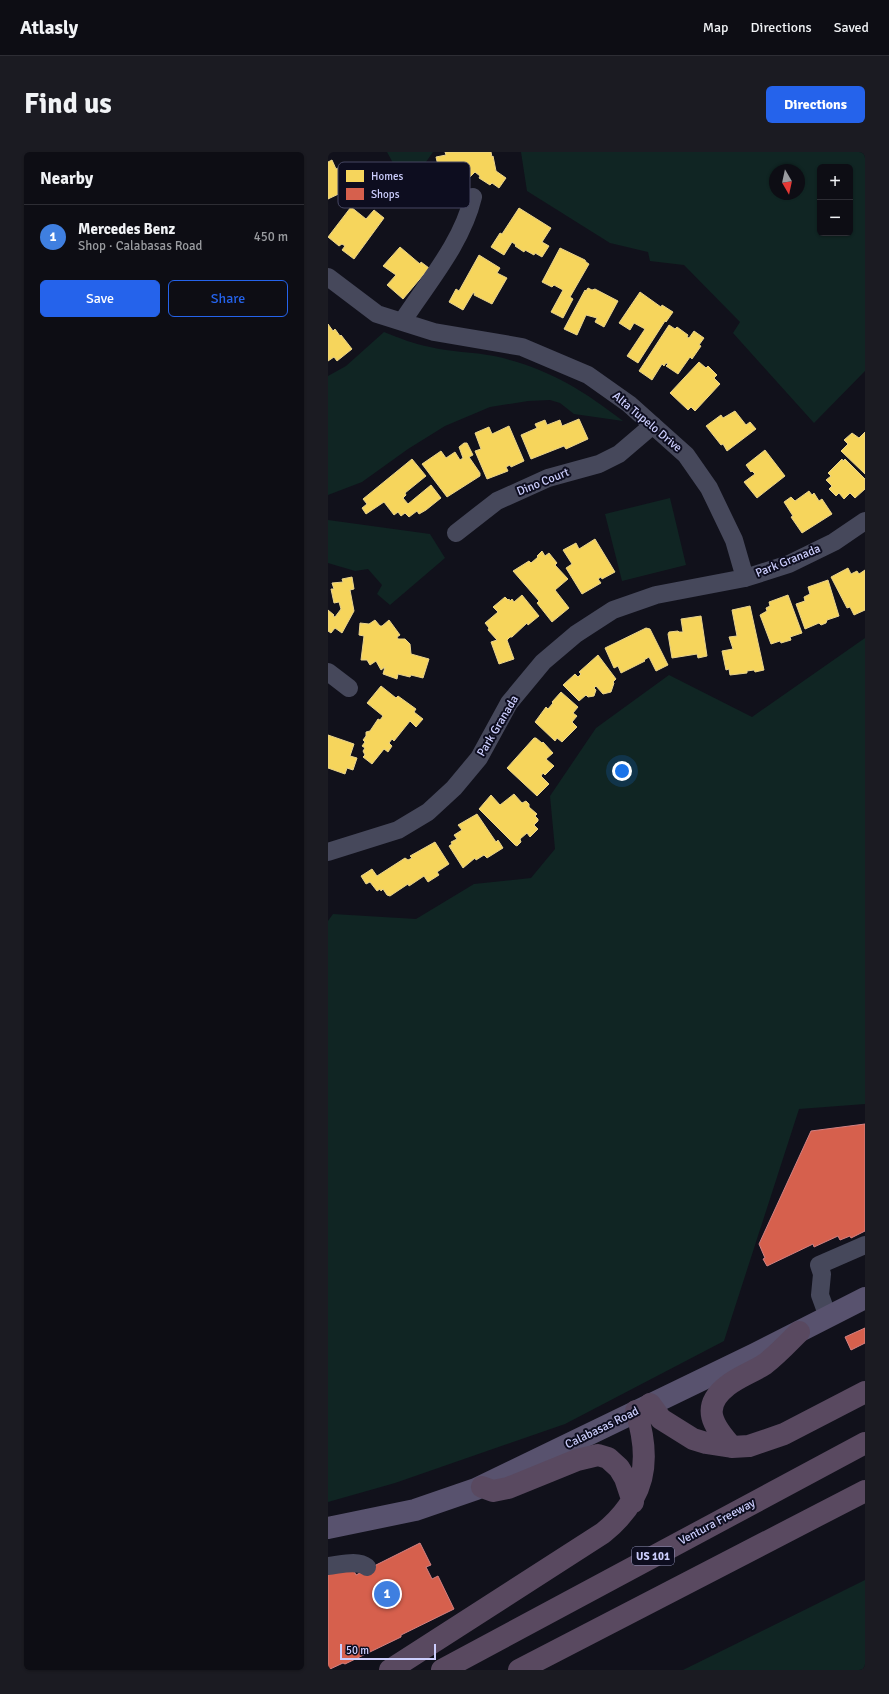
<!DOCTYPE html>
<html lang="en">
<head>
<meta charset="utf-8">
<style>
	:root { --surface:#0d0d14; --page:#1b1b22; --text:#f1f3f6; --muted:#9a9ca0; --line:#2d2d34; --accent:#2563eb }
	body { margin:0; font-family:Signika,sans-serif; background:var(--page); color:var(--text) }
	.controls { position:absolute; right:12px; top:12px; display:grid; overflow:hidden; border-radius:6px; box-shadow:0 1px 3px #0004 }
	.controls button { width:36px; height:36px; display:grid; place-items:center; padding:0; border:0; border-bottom:1px solid var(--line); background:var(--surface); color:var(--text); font:20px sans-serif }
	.compass { position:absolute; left:441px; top:12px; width:36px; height:36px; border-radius:50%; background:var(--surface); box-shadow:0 1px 3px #0004; rotate:171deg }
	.scale { position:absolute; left:12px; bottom:10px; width:96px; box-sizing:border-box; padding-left:4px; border:2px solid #cccefd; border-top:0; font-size:11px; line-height:14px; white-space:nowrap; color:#cccefd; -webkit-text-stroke:3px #0d0d1f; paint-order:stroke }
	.you { position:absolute; left:294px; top:619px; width:14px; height:14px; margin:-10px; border:3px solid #fff; border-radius:50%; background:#1a73e8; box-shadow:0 0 0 6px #1a73e833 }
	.badge { display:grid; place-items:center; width:26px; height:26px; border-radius:50%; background:var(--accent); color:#fff; font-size:13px; font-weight:700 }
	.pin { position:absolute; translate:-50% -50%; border:2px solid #fff; box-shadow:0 1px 4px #0006 }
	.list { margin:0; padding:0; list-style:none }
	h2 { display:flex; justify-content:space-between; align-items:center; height:52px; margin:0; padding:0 16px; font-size:17px }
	h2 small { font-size:13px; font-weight:400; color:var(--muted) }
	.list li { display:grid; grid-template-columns:26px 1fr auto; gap:12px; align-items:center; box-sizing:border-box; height:64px; padding:0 16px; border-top:1px solid var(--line) }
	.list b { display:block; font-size:15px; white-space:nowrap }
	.list p { margin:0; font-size:13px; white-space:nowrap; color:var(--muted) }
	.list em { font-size:13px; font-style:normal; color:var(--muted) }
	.actions { display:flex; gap:8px; padding:12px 16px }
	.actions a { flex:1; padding:9px 0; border:1px solid var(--accent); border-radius:6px; text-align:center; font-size:14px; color:var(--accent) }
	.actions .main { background:var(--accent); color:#fff }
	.map { position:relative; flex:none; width:537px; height:1518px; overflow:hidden; border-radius:6px }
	header { display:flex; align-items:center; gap:24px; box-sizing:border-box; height:56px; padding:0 20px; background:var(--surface); border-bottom:1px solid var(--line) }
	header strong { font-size:19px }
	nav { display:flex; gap:22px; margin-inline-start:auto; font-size:14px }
	.intro { display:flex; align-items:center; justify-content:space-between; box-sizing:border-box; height:96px; padding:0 24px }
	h1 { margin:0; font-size:28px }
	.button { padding:10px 18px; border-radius:6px; background:var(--accent); color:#fff; font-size:14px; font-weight:700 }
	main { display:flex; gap:24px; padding:0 24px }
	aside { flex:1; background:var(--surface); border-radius:6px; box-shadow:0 1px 3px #0004 }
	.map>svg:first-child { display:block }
</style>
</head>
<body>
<header>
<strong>Atlasly</strong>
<nav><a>Map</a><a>Directions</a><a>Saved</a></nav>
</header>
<div class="intro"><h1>Find us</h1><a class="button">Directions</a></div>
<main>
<aside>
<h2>Nearby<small></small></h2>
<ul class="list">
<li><span class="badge" style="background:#3f7fe0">1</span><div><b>Mercedes Benz</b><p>Shop · Calabasas Road</p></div><em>450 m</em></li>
</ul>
<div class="actions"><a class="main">Save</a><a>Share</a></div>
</aside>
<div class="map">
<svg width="537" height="1518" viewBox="0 0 537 1518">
	<rect width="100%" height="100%" fill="#11111b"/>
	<path fill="#102523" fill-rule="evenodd" d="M 59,0 L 105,0 L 79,37 Z
		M 193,0 L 537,0 L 537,219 L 486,271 L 405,181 L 412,170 L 356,113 L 322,109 L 320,100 L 282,91 L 199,39 ZM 492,15 L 522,15 L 522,81 L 492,81 ZM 447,18 L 471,18 L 471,42 L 447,42 Z
		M 56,180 C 71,186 86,192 102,195 C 123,200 145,200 166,204 C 217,215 254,237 295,269 L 246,262 L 232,251 L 222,248 L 200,249 L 162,255 L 117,274 L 80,297 L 34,330 L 0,343 L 0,224 L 18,214 Z
		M 342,346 L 358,413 L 294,429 L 277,362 Z
		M 0,368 L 102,382 L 117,406 L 62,453 L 49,442 L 54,433 L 40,417 L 27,419 L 0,411 Z
		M 537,486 L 537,952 L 471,957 L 396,1189 L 237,1272 L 67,1331 L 0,1350 L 0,769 L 5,762 L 88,767 L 146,732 L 203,726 L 227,697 L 222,644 L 268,576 L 341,523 L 424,565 Z
		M 537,1428 L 537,1518 L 355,1518 Z"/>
	<path fill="#f6d55c" stroke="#e9d38c" d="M 117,0 L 163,0 L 164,5 L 165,4 L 168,19 L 178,26 L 171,36 L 164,31 L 162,33 L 151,26 L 152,24 L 147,20 L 141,26 L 134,26 L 130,23 L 123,25 L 122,19 L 112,22 L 108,5 L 118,3 Z
		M 4,8 L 8,17 L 12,15 L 16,25 L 13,26 L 19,38 L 0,47 L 0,10 Z
		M 23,55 L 38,67 L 46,58 L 56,66 L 26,107 L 14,98 L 17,94 L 14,92 L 11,94 L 0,85 Z
		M 191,56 L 223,76 L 214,90 L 221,94 L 214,105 L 207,101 L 206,103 L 197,98 L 196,100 L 187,94 L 188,93 L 184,90 L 176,103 L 163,95 L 172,81 L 174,82 Z
		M 72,95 L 92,112 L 93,110 L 101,116 L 75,147 L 59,133 L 68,123 L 55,114 Z
		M 232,96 L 257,108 L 258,110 L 261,112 L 242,145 L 245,147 L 235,166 L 223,160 L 235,138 L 226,133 L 224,135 L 214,130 Z
		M 151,103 L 172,116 L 169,121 L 179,126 L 164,152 L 146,143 L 147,141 L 145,141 L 135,158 L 121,150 L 128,137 L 131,139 Z
		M 260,136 L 264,138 L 267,137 L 290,149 L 276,175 L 267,170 L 269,166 L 258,163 L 249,183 L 236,177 L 257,138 L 258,139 Z
		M 312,140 L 333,155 L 334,153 L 345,160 L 338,170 L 337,169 L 310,211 L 299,204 L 317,177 L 306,171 L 302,178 L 291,171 Z
		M 0,172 L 5,179 L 7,177 L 12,184 L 13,183 L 24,197 L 9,209 L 6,205 L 0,209 Z
		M 341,173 L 347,177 L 349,175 L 360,183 L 359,185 L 361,186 L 366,179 L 376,186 L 371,193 L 373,194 L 364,207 L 362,205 L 350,222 L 338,214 L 340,212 L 338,211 L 336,214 L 334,212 L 324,228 L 311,219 Z
		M 371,210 L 378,216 L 380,214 L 389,223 L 386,226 L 392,232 L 367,259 L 363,255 L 360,258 L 342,241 Z
		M 407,259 L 418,273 L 422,270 L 428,277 L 399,299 L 395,292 L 393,293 L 378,274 L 393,263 L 395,266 Z
		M 251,267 L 260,287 L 238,297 L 236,294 L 203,307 L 193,283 L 209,276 L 207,272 L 217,268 L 219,273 L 232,268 L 234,274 Z
		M 181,274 L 196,309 L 183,315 L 182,313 L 178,315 L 180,319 L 159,327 L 147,299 L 153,297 L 147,281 L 161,275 L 164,282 Z
		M 537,280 L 537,322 L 513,299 L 520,292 L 516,288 L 524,281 L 531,286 Z
		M 136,291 L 139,291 L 145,303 L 141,305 L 152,321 L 152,324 L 119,345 L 94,312 L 113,299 L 118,306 L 127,300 L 132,308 L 135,306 L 131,295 Z
		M 437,298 L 457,324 L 429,346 L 416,330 L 427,322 L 424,319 L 423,320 L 418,313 Z
		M 84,307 L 98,324 L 77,341 L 78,343 L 75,346 L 80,352 L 103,333 L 113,346 L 98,358 L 91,362 L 89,359 L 81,365 L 77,361 L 73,364 L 70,360 L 66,363 L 56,350 L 38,362 L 34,356 L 39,352 L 35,347 Z
		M 514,307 L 515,309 L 517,307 L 537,327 L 537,337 L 527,346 L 522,341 L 516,347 L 511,341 L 508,344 L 501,337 L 504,334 L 498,328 L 503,324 L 500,321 Z
		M 481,339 L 484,343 L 486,341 L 491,349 L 494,347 L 504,362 L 474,381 L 463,365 L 465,364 L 456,350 L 463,345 L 467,349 Z
		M 267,387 L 287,420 L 274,427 L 273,425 L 270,427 L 273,431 L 254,442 L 238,416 L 244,412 L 235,398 L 248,391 L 251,397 Z
		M 214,399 L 217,404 L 221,401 L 229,411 L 227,413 L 240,427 L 227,438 L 241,456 L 224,470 L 209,451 L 211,449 L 185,419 L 201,409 L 203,411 L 210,405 L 209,404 Z
		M 520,416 L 523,422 L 529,419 L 531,422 L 537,418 L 537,458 L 526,463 L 522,455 L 519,456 L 503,425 Z
		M 24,425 L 26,437 L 22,438 L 26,459 L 14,481 L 7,476 L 3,481 L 0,479 L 0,458 L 6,463 L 5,464 L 7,465 L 13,457 L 11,450 L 6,451 L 3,437 L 6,437 L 4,431 L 15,430 L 14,427 Z
		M 500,428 L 511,464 L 499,468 L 498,471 L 493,473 L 491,471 L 477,477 L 468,452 L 477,449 L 476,445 L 482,442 L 480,435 Z
		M 194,443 L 211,464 L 200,473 L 199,471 L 184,485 L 182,485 L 179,488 L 186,507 L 171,512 L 163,490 L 169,488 L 160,478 L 161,476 L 157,471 L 170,460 L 165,455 L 177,445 L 180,448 L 181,447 L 182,449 L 184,447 L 186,450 Z
		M 460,443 L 474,481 L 462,485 L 463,488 L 453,491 L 452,489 L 443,492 L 432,463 L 439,459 L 438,456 L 442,454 L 441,450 Z
		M 422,454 L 436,518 L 427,520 L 426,518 L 419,519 L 419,521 L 402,523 L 401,517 L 398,518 L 394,499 L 405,497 L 401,485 L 409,484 L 404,458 Z
		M 373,464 L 379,504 L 370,506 L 369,502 L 344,506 L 340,482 L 341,480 L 350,479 L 351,480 L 355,480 L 353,467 Z
		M 47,468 L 52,474 L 54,474 L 61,468 L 72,483 L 69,485 L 70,487 L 77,487 L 82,492 L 83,502 L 101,507 L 95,526 L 83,523 L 82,525 L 70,522 L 69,527 L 55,522 L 57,515 L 53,518 L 48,509 L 42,513 L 39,508 L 33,508 L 36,484 L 31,483 L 32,471 L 41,472 Z
		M 318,476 L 322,477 L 340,513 L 328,519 L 321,505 L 316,508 L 317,509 L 293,521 L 290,514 L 286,516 L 277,496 Z
		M 270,503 L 288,527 L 285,530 L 286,531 L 283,540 L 275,542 L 268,534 L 266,536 L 268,538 L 266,544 L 260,545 L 258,543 L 251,549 L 235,533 L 247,522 L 250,525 L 253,522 L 251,520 Z
		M 53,534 L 68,546 L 70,544 L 88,557 L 86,560 L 95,567 L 88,575 L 82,569 L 66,589 L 64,587 L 61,591 L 64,594 L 60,600 L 56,597 L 44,612 L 35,605 L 37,603 L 35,599 L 37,596 L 34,594 L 37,590 L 35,588 L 38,584 L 38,580 L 42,579 L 50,567 L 52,568 L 55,564 L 39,551 Z
		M 233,540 L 250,555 L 245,561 L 249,564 L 244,570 L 249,575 L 234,590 L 229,586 L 227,589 L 207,570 L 218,555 L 220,557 L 225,551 L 224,550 Z
		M 0,583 L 26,592 L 22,604 L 29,606 L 25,618 L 19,616 L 17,622 L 0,616 Z
		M 206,586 L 208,586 L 214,591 L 215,590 L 225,601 L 218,607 L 226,614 L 217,623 L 215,621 L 213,624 L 221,632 L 209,644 L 179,616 Z
		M 186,642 L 194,651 L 198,649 L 201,652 L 201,655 L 209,662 L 207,664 L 210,667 L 210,669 L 206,673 L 210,677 L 202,685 L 199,681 L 192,687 L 193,690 L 189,694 L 187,693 L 151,657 L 163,643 L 172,653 Z
		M 149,662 L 168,690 L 170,688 L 175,696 L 159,706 L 156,703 L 148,708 L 147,706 L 135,716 L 121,694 L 124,692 L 123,690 L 129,687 L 126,683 L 134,678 L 130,673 Z
		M 107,690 L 121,712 L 109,720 L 111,723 L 100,730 L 96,724 L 81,734 L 80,732 L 62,744 L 59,743 L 55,737 L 53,739 L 52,737 L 49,739 L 42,730 L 38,732 L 33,724 L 44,717 L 49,724 L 77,706 L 80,708 L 84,706 L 82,704 Z"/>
	<path fill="#d6604d" stroke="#d38182" d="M 537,972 L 537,1079 L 523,1086 L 522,1084 L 512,1088 L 510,1084 L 486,1095 L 485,1092 L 439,1114 L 435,1107 L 437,1106 L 431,1092 L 483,979 Z
		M 537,1176 L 537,1191 L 523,1198 L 517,1185 Z
		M 92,1391 L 103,1413 L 98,1415 L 104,1427 L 110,1424 L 126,1457 L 73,1483 L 73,1485 L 17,1512 L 15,1511 L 0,1518 L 0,1420 L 25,1417 L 28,1423 Z"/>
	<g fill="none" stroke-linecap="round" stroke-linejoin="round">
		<path stroke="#46485b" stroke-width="18" d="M 0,125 L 49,162 L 106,180 L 194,195 L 260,223 L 301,252 L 358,303 L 381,336 L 406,388 L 417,426
			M 74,170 C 100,130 134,91 145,45
			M 128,381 L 169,349 L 220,326 L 271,312 L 291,302 L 325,273
			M 0,520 L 21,536
			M 0,700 L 70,678 L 100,660 L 126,636 L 151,606 L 181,551 L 215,510 L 248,482 L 285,458 L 328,443 L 417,426 L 461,412 L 506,390 L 537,369
			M 500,1165 L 492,1143 L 494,1122 L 491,1113 L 537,1093
			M 0,1414 C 12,1413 29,1407 39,1415"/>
		<path stroke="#58526e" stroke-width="22" d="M 0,1376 L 87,1358 L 148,1337 L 427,1202 L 537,1146"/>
		<path stroke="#594960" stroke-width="22" d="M 322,1252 L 333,1267 L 365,1287 L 378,1291 L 404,1295 L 421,1294 L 456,1282 L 537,1240
			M 404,1295 C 385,1274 372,1255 399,1234 C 410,1225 425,1220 437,1212 C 449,1203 460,1191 471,1180
			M 154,1335 L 165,1339 L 180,1336 L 249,1308 L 270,1303 L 280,1306 L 291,1316 L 297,1326 L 305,1350
			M 62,1518 L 275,1381 C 317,1347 324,1310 308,1259
			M 114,1518 L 537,1291
			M 191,1518 L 537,1339"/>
	</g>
	<g text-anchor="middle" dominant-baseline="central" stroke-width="4" stroke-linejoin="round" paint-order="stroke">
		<rect fill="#0d0d1f" stroke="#9394ba" stroke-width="1" x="304" y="1395" width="42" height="18" rx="3"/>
		<g font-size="11" font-weight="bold" fill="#cccefd">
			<text x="325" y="1404">US 101</text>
		</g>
		<g font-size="12" fill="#cccefd" stroke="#0d0d1f">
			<text transform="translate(319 270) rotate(40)">Alta Tupelo Drive</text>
			<text transform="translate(215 330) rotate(-22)">Dino Court</text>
			<text transform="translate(460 409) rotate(-22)">Park Granada</text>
			<text transform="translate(170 574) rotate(-59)">Park Granada</text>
			<text transform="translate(274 1276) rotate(-26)">Calabasas Road</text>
			<text transform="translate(389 1370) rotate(-28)">Ventura Freeway</text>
		</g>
	</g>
	<rect x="10" y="10" width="132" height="46" rx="6" fill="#0d0d1f" stroke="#464762" stroke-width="1"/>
	<rect x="18" y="18" width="18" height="12" fill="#f6d55c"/>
	<rect x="18" y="36" width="18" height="12" fill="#d6604d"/>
	<g font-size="11" fill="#cccefd">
		<text x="43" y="28">Homes</text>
		<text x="43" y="46">Shops</text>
	</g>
</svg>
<div class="controls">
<button>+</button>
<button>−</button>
</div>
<svg class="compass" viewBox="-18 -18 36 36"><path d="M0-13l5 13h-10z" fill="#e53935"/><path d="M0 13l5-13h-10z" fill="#9a9ca0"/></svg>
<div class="scale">50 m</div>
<div class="you"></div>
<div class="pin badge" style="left:59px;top:1442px;background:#3f7fe0">1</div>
</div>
</main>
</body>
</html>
